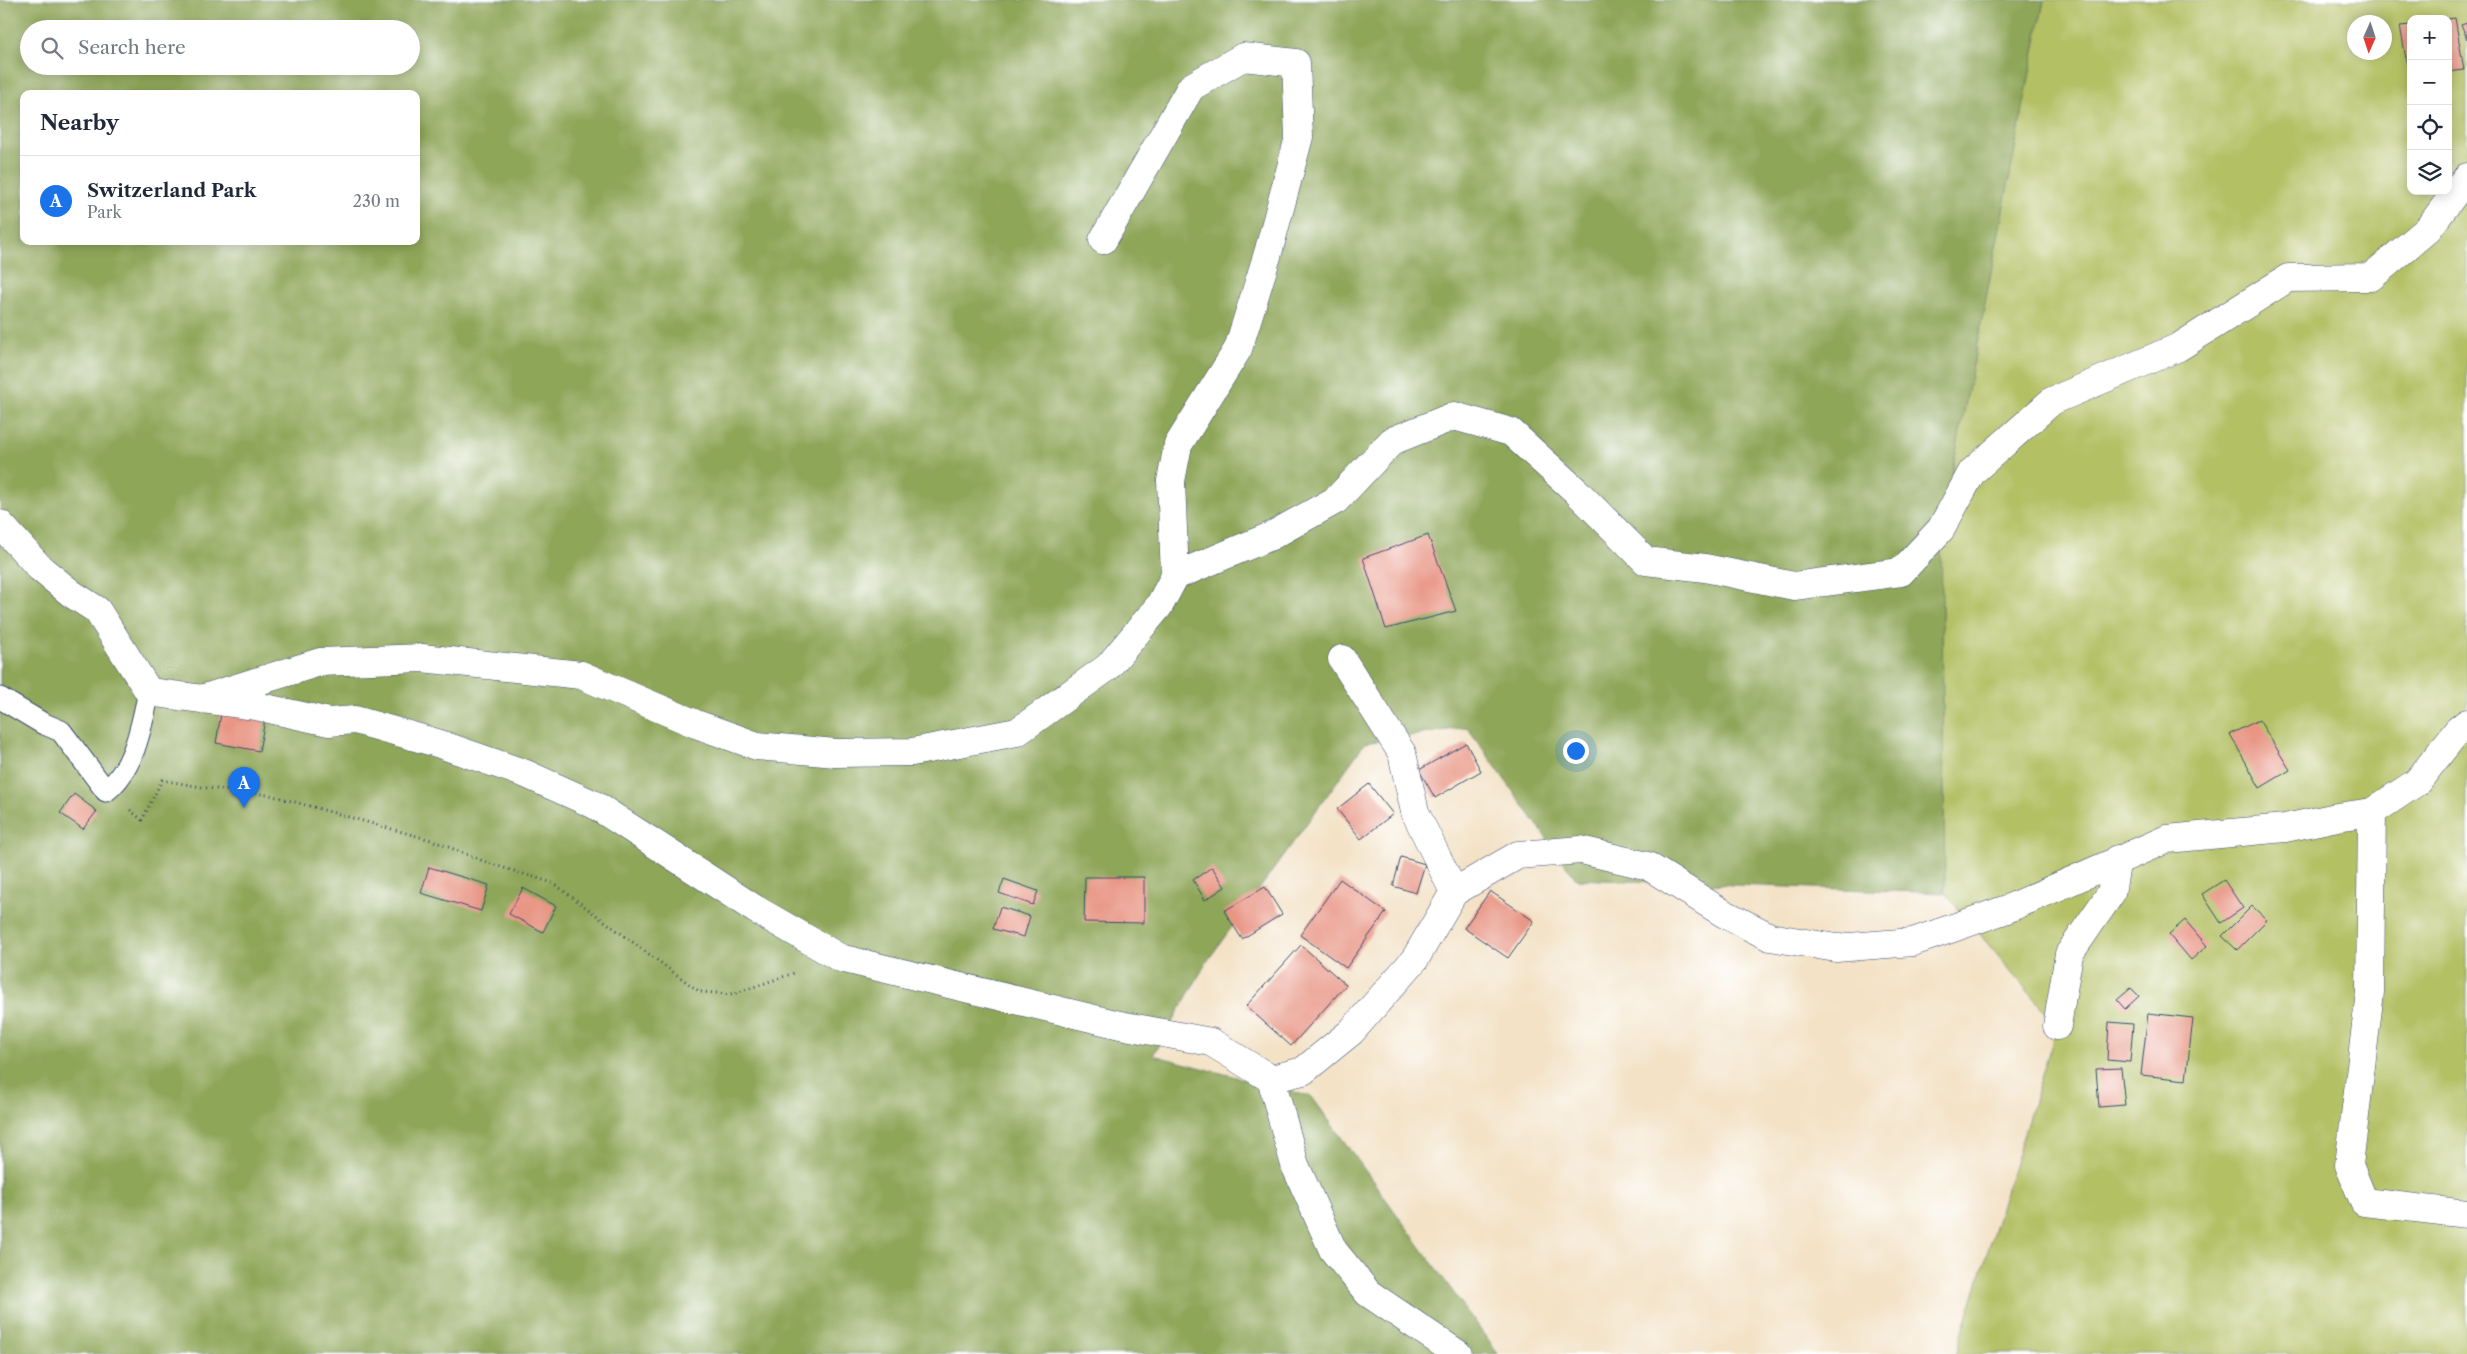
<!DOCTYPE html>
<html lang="en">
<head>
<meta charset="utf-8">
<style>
	:root { --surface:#fff; --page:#f2f2f3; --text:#1f2937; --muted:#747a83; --line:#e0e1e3; --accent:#1a73e8 }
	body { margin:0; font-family:"Libre Caslon Text",serif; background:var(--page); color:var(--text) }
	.controls { position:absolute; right:15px; top:15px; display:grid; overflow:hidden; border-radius:10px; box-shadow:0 2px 12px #0003 }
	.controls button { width:45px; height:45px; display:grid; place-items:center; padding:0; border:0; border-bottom:1px solid var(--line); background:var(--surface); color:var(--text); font:25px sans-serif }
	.compass { position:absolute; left:2347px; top:15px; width:45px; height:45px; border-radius:50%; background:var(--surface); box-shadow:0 2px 12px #0003; rotate:183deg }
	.you { position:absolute; left:1575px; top:750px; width:18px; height:18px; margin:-12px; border:4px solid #fff; border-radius:50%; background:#1a73e8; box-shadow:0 0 0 8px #1a73e833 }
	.badge { display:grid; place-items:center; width:32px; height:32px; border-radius:50%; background:var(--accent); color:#fff; font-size:16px; font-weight:700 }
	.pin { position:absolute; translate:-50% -41px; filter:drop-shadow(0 1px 2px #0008) }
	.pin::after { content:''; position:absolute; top:26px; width:18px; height:15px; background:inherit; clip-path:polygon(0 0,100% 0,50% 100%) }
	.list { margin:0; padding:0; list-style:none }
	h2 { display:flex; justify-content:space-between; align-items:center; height:65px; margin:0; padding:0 20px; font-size:21px }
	h2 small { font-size:16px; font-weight:400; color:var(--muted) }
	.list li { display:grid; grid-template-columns:32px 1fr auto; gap:15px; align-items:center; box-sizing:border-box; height:90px; padding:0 20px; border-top:1px solid var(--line) }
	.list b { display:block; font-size:19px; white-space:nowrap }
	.list p { margin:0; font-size:16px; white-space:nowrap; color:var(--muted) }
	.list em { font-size:16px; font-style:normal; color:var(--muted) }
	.icon { flex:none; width:28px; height:28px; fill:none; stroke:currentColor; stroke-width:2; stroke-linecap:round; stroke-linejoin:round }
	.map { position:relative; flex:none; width:2467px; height:1354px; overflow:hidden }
	.search { position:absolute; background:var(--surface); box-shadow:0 2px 12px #0003; left:20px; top:20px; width:400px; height:55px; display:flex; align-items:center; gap:12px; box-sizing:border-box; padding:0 18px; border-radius:28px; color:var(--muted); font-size:19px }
	.panel { position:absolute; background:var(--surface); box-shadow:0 2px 12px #0003; left:20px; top:90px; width:400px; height:155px; border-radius:10px }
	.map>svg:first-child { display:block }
</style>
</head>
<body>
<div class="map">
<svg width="2467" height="1354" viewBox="0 0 2467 1354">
	<rect width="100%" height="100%" fill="#fff"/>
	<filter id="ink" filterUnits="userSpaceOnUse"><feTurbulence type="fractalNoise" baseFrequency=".02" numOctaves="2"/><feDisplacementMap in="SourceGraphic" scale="10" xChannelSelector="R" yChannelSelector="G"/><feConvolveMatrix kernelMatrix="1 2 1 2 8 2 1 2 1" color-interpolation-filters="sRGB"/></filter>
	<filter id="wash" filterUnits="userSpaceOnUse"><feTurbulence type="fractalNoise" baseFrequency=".0096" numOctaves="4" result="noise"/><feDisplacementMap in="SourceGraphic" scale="20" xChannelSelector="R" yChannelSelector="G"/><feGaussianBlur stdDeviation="1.12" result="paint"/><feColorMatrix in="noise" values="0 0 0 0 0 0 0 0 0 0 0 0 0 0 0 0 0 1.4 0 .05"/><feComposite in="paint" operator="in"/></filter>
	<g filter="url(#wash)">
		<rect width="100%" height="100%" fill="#f3e2c6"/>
		<path fill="#b3c063" stroke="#677860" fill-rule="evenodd" d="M 2044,0 L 2467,0 L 2467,1354 L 1956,1354 L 2057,1026 L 1945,893 L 1941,529 ZM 2411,19 L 2448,19 L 2448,191 L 2411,191 ZM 2354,22 L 2384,22 L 2384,52 L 2354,52 Z"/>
		<path fill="#8ea659" stroke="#546a5c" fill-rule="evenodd" d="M 0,0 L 2044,0 L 1941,529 L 1945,893 L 1576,879 L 1467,727 L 1365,743 L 1208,960 L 1153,1055 L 1312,1097 L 1498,1354 L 0,1354 ZM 29,29 L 411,29 L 411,66 L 29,66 ZM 24,94 L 416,94 L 416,241 L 24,241 Z"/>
		<g id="blocks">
			<path fill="#e89584" d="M 2455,18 L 2464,70 L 2448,72 L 2448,19 Z
				M 2467,22 L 2467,39 L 2461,24 Z
				M 2411,25 L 2411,79 L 2410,80 L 2400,26 Z
				M 1428,535 L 1456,611 L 1386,629 L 1363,558 Z
				M 222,708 L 266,715 L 259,751 L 216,743 Z
				M 2259,720 L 2290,770 L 2260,788 L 2230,734 Z
				M 1466,743 L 1481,771 L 1435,798 L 1419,770 Z
				M 1369,784 L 1393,814 L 1361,839 L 1337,809 Z
				M 74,794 L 97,811 L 83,829 L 60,813 Z
				M 1401,857 L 1425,864 L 1416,893 L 1393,886 Z
				M 429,867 L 489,885 L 481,911 L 421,893 Z
				M 1212,867 L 1225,887 L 1205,900 L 1193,880 Z
				M 1085,877 L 1144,877 L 1144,923 L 1084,922 Z
				M 1004,879 L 1038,891 L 1033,905 L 999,893 Z
				M 1340,879 L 1386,912 L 1346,968 L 1300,935 Z
				M 2224,880 L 2243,908 L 2221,923 L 2202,894 Z
				M 1265,887 L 1282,914 L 1242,939 L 1224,911 Z
				M 523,888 L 556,906 L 543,932 L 509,914 Z
				M 1490,891 L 1534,921 L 1508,958 L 1464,928 Z
				M 2252,906 L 2267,920 L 2237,950 L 2222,936 Z
				M 1000,907 L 1030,916 L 1024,937 L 993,929 Z
				M 2185,920 L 2207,946 L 2191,960 L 2169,934 Z
				M 1301,945 L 1346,985 L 1291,1046 L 1246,1006 Z
				M 2131,988 L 2139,996 L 2125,1009 L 2117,1000 Z
				M 2148,1013 L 2193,1018 L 2186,1080 L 2141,1075 Z
				M 2109,1022 L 2133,1024 L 2130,1062 L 2107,1060 Z
				M 2121,1068 L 2125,1105 L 2099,1107 L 2096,1069 Z"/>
		</g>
	</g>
	<g filter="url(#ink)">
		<use href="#blocks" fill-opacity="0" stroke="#3b4a6e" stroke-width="1"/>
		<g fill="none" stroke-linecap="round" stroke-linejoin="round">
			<g stroke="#3b4a6e" stroke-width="23">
				<path id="lane" d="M 0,698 L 42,723 L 61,731 L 106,791 C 135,768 141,726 149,692"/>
			</g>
			<g stroke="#3b4a6e" stroke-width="29">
				<path id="street" d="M 0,524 L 40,568 L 72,594 L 97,610 L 149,692 L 256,706 L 329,722 L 355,720 L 437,743 L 526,774 L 595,805 L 755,909 L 840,958 L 1120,1025 L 1211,1042 L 1271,1079
					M 1175,576 L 1271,536 L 1336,500 L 1392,441 L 1454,416 L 1511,432 L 1576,491 L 1646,561 L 1705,568 L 1794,586 L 1901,572 L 1941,529 L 1972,472 L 2052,401 L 2179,347 L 2288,278 L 2371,277 L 2428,229 L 2467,177
					M 1342,659 L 1402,753 L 1415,812 L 1454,892
					M 201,699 L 320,662 L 422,658 L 581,675 L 696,724 L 757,746 L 836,753 L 912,752 L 1017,732 L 1108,667 L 1159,606 L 1175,576 L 1171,481 L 1178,445 L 1238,349 L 1268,253 L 1299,137 L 1296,63 L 1243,57 L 1191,87 L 1103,240
					M 2372,812 L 2370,992 L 2349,1165 L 2364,1202 L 2467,1214
					M 2057,1026 L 2069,954 L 2111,893 L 2117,859"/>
			</g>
			<g stroke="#3b4a6e" stroke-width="29">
				<path id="secondary" d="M 1458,1354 L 1368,1293 L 1333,1250 L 1295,1165 L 1271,1079 L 1303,1071 L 1351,1032 L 1415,959 L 1454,892 L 1518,855 L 1581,850 L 1648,866 L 1723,913 L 1770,937 L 1836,948 L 1913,942 L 2007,909 L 2167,839 L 2285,828 L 2337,817 L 2372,812 L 2417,782 L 2458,730 L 2467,723"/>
			</g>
			<path stroke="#3b4a6e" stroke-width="3" stroke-dasharray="1 4" stroke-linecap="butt" d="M 130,810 L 142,820 L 162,780 L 207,788 L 270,795 L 431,840 L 488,863 L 553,883 L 700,992 L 733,994 L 797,972"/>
			<use href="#lane" stroke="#fff" stroke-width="21"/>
			<use href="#street" stroke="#fff" stroke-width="28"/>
			<use href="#secondary" stroke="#fff" stroke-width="28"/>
		</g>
	</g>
</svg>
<div class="controls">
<button>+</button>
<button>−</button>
<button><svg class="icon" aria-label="locate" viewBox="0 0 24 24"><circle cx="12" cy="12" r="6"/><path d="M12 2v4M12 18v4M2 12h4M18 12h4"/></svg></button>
<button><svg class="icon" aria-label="layers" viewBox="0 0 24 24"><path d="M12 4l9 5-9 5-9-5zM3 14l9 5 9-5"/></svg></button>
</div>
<svg class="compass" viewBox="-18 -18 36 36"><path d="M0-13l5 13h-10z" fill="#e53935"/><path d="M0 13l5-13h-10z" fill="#747a83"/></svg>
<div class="you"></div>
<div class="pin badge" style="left:244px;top:808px">A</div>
<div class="search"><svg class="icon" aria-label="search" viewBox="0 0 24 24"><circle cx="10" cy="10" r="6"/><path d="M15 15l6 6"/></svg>Search here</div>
<section class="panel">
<h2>Nearby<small></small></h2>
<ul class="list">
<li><span class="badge">A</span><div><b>Switzerland Park</b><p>Park</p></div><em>230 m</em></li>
</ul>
</section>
</div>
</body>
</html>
